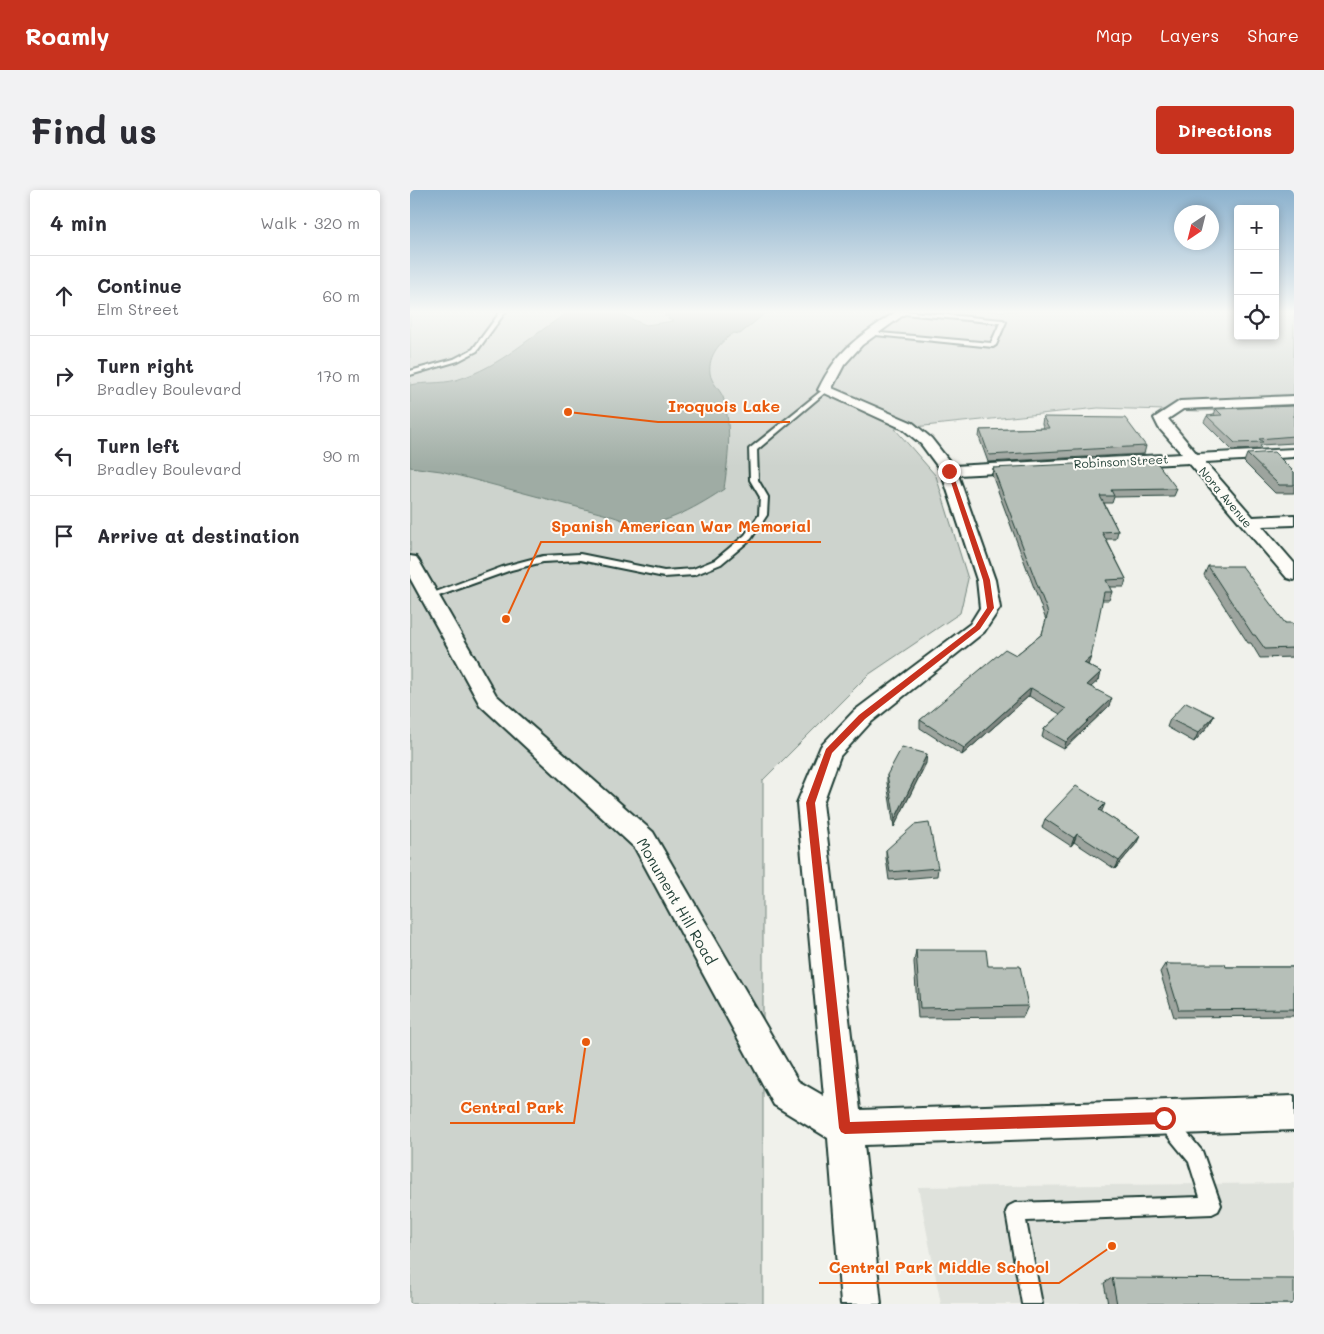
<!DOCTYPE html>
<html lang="en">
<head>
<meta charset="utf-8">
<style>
	:root { --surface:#fff; --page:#f2f2f3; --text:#2b2b33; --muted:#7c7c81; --line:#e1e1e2; --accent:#c8321e }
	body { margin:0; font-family:Mali,sans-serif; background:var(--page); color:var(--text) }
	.controls { position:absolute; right:15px; top:15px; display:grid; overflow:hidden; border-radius:5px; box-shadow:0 2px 8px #0003 }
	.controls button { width:45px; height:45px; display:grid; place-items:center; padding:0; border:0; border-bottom:1px solid var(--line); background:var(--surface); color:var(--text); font:25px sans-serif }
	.compass { position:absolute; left:764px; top:15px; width:45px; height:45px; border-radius:50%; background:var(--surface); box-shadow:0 2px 8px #0003; rotate:215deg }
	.stop { position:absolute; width:15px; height:15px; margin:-11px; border:4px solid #c8321e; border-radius:50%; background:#fff }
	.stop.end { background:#c8321e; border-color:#fff; box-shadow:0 1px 5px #0008 }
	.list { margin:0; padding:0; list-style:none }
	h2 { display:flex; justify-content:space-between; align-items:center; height:65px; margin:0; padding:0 20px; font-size:21px }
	h2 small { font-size:16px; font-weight:400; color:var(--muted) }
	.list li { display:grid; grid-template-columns:32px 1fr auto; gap:15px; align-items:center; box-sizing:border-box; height:80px; padding:0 20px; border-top:1px solid var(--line) }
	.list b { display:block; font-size:19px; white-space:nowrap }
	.list p { margin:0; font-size:16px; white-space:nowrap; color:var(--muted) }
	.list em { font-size:16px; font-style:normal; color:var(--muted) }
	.icon { flex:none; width:28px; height:28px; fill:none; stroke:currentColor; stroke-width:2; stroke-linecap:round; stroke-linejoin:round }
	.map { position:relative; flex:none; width:884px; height:1114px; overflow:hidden; border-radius:5px }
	header { display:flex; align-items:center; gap:30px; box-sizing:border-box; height:70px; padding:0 25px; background:var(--accent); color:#fff }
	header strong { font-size:24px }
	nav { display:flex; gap:28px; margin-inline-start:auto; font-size:18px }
	.intro { display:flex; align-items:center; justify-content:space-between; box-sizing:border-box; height:120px; padding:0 30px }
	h1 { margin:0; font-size:35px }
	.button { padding:12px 22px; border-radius:5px; background:var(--accent); color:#fff; font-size:18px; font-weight:700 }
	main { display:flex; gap:30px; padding:0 30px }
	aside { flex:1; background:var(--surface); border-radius:5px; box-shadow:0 2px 8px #0003 }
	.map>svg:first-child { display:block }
</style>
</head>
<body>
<header>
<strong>Roamly</strong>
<nav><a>Map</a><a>Layers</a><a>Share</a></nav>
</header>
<div class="intro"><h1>Find us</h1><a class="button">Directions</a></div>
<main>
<aside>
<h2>4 min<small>Walk · 320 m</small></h2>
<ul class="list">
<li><svg class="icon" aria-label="ahead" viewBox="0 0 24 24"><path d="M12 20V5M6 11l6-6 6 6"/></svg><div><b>Continue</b><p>Elm Street</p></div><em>60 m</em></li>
<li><svg class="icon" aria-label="right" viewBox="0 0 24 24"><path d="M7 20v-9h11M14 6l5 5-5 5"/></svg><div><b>Turn right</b><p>Bradley Boulevard</p></div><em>170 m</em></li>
<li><svg class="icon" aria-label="left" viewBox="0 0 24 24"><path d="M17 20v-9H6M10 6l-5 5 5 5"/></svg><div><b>Turn left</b><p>Bradley Boulevard</p></div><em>90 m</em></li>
<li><svg class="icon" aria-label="arrive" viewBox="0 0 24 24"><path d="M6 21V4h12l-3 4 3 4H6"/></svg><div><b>Arrive at destination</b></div></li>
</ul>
</aside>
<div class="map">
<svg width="884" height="1114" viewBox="0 0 884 1114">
	<rect width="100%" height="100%" fill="#f0f1eb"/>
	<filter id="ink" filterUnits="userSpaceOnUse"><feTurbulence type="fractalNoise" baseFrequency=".02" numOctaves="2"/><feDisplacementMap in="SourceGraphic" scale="10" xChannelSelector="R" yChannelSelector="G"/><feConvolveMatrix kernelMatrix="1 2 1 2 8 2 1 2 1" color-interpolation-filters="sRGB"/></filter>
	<g filter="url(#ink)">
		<path fill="#dfe2dc" d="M 884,993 L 884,1114 L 531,1114 L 508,997 Z"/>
		<path fill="#cdd3cd" stroke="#768880" d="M 0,121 L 828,121 L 828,146 L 865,146 L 865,121 L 884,121 L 884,218 L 789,221 L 688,218 L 485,239 L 526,286 L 558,389 L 550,423 L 458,485 L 353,590 L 353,1114 L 0,1114 Z"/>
		<path fill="#9faca4" stroke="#6c8077" d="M 161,121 L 214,121 L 214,126 L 236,135 L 264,131 L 258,129 L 260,126 L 254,126 L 259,121 L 364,121 L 353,125 L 330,144 L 324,143 C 310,152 298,165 300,183 C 301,193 312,201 314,210 C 322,239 318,270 314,299 C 293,313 251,339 224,334 C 216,332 208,328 201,326 L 31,281 L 0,277 L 0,195 C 15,192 31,194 46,190 C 93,176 120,145 161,121 Z"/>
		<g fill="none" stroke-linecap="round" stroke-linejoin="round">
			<g stroke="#1f3d34" stroke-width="4">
				<path id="lane" d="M 91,121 L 96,121 L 67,161 L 48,171 L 0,185 L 0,181 L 44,169 L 63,159 Z
					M 492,121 L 593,130 L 596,132 L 586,155 L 583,157 L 456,144 L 459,142 L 581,153 L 590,133 L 494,124 Z
					M 415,198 L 417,199 L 417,201 L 347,260 L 348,290 L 358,307 L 357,325 L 341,349 L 311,374 L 284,385 L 254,387 L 170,370 L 133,372 L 101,380 L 23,408 L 20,409 L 15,406 L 95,376 L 133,366 L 170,364 L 254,381 L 283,379 L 305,370 L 335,345 L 349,325 L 350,307 L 340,290 L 339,259 Z
					M 758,925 L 764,927 L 792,961 L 811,1015 L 808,1021 L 802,1024 L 616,1031 L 632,1114 L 612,1114 L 596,1022 L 599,1016 L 605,1013 L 790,1007 L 779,972 L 752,939 L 750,933 L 752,927 Z"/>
			</g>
			<g stroke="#1f3d34" stroke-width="4">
				<path id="street" d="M 487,121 L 499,121 L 452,155 L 434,175 L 422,198 L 503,233 L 521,248 L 543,276 L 772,264 L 749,238 L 744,228 L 770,211 L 884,206 L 884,214 L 773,219 L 758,229 L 787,264 L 884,259 L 884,267 L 795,272 L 843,327 L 884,325 L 884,335 L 852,336 L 884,373 L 884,390 L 877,388 L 779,273 L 548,285 L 585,390 L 590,418 L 574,442 L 460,533 L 430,566 L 413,613 L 450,920 L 884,906 L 884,940 L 454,955 L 471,1114 L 431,1114 L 418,948 L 364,915 L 225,658 L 70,515 L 0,388 L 0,366 L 6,367 L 9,371 L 86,505 L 243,642 L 388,891 L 414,906 L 387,613 L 411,556 L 444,521 L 560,434 L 570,418 L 567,390 L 531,281 L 511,254 L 493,239 L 408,200 C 429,157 449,147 487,121 Z"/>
			</g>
			<use href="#lane" fill="#fdfcf7" fill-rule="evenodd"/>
			<use href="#street" fill="#fdfcf7" fill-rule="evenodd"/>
		</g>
		<path fill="#9da49e" stroke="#1f3d34" d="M 884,216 L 884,253 L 851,255 L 850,259 L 822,260 L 794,232 L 797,226 L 804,225 L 806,219 Z
			M 633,227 L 736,256 L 734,264 L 578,272 L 569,247 L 570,240 L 634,238 L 632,234 Z
			M 837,264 L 884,282 L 884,303 L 865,303 L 834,272 Z
			M 583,278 L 767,299 L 764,306 L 704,307 L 702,313 L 694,313 L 708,341 L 706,349 L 696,349 L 716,389 L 714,397 L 699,397 L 702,402 L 699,410 L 692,410 L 678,475 L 691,482 L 689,490 L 680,497 L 699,516 L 654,559 L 632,547 L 634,539 L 650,524 L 619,506 L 552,565 L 510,538 L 510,530 L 606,465 L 632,444 L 636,430 L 582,285 Z
			M 798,376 L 875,433 L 884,436 L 884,467 L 850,468 L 841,453 L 838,453 L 794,385 Z
			M 804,526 L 799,535 L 784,552 L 757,537 L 760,529 Z
			M 516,573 L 484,637 L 477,593 L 477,585 Z
			M 692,622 L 730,646 L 726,654 L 705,679 L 664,652 L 661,656 L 632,637 L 635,629 Z
			M 476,660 L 528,678 L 527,686 L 479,690 L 476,668 Z
			M 506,760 L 578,776 L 618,816 L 613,827 L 508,828 L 504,772 Z
			M 755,774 L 816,777 L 884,777 L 884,826 L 764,827 L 750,782 Z
			M 702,1088 L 884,1114 L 698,1114 L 694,1093 Z"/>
		<path fill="#7f8681" stroke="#1f3d34" d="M 681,467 L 678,475 L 674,473 Z
			M 691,482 L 689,490 L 674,503 L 677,495 Z
			M 621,498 L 619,506 L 552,565 L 554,558 Z
			M 702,508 L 699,516 L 654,559 L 656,552 Z
			M 804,526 L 799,535 L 784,552 L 788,543 Z
			M 517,564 L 516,573 L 484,637 L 485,629 Z
			M 695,614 L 691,623 L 689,620 Z
			M 667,644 L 664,652 L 661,656 L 664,648 Z
			M 730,646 L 726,654 L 705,679 L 709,671 Z"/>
		<path fill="#b6bfb8" stroke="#1f3d34" d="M 884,216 L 884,246 L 849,249 L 853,252 L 825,253 L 797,226 L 812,225 L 806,219 Z
			M 633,227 L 715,228 L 736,256 L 579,265 L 570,240 L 639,238 Z
			M 864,262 L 884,282 L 884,295 L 869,295 L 837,264 Z
			M 745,270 L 767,299 L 701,300 L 704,306 L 690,306 L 708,341 L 692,342 L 716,389 L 696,390 L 702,402 L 694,402 L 681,467 L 674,473 L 691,482 L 677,495 L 702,508 L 656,552 L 634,539 L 656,519 L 621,498 L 554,558 L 510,530 L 595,459 L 606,465 L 632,444 L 638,423 L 583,278 Z
			M 798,376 L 832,376 L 875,433 L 882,433 L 884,436 L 884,458 L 855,459 L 845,445 L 843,445 Z
			M 776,512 L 804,526 L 788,543 L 760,529 Z
			M 492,557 L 517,564 L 485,629 L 477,585 Z
			M 666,596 L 695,614 L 689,620 L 730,646 L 709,671 L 667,644 L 664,648 L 635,629 Z
			M 519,633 L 528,678 L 480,682 L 476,660 L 504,635 Z
			M 506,760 L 576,760 L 578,776 L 610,776 L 618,816 L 510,818 Z
			M 755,774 L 815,774 L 816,777 L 884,777 L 884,819 L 769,820 Z
			M 702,1088 L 884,1089 L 884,1114 L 707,1114 Z"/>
	</g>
	<linearGradient id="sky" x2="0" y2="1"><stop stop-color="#8bb1cd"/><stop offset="0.44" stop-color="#f8f9f6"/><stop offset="1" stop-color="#f8f9f6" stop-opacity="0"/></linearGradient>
	<rect width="884" height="277" fill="url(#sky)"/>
	<path fill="#c8321e" d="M 537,280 L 542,281 L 580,390 L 584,418 L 570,439 L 455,529 L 422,563 L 405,613 L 440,932 L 754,922 L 760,928 L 754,934 L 435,944 L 431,942 L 429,938 L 396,613 L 416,559 L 449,525 L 565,436 L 577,418 L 573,390 Z"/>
	<g text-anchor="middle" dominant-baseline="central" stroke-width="4" stroke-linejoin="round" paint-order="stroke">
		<g font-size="12" fill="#1f3d34" stroke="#fdfcf7">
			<text transform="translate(711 271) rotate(-3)">Robinson Street</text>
			<text transform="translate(816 307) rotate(50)">Nora Avenue</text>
		</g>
		<g font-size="15" fill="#1f3d34" stroke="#fdfcf7">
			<text transform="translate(267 711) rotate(60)">Monument Hill Road</text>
		</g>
	</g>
	<path fill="none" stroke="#e8590c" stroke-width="2" d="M158 222L248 232H380M96 429L131 352H411M176 852L164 933H40M702 1056L649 1093H409"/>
	<g fill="#e8590c" stroke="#fdfcf7" stroke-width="2">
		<circle cx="158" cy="222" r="5"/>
		<circle cx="96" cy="429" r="5"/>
		<circle cx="176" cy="852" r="5"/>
		<circle cx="702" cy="1056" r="5"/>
	</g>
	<g font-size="16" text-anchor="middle" font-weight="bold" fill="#e8590c" stroke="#fdfcf7" stroke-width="4" stroke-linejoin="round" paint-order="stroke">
		<text x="314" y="222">Iroquois Lake</text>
		<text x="271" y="342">Spanish American War Memorial</text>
		<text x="102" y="923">Central Park</text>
		<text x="529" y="1083">Central Park Middle School</text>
	</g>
</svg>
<div class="controls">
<button>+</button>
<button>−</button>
<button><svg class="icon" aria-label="locate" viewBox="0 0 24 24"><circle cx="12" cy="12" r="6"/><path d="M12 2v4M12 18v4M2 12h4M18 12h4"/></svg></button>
</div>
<svg class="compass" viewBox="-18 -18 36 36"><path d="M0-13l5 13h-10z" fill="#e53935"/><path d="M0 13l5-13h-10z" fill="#7c7c81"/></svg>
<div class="stop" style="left:754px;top:928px"></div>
<div class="stop end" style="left:539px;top:281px"></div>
</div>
</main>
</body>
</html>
